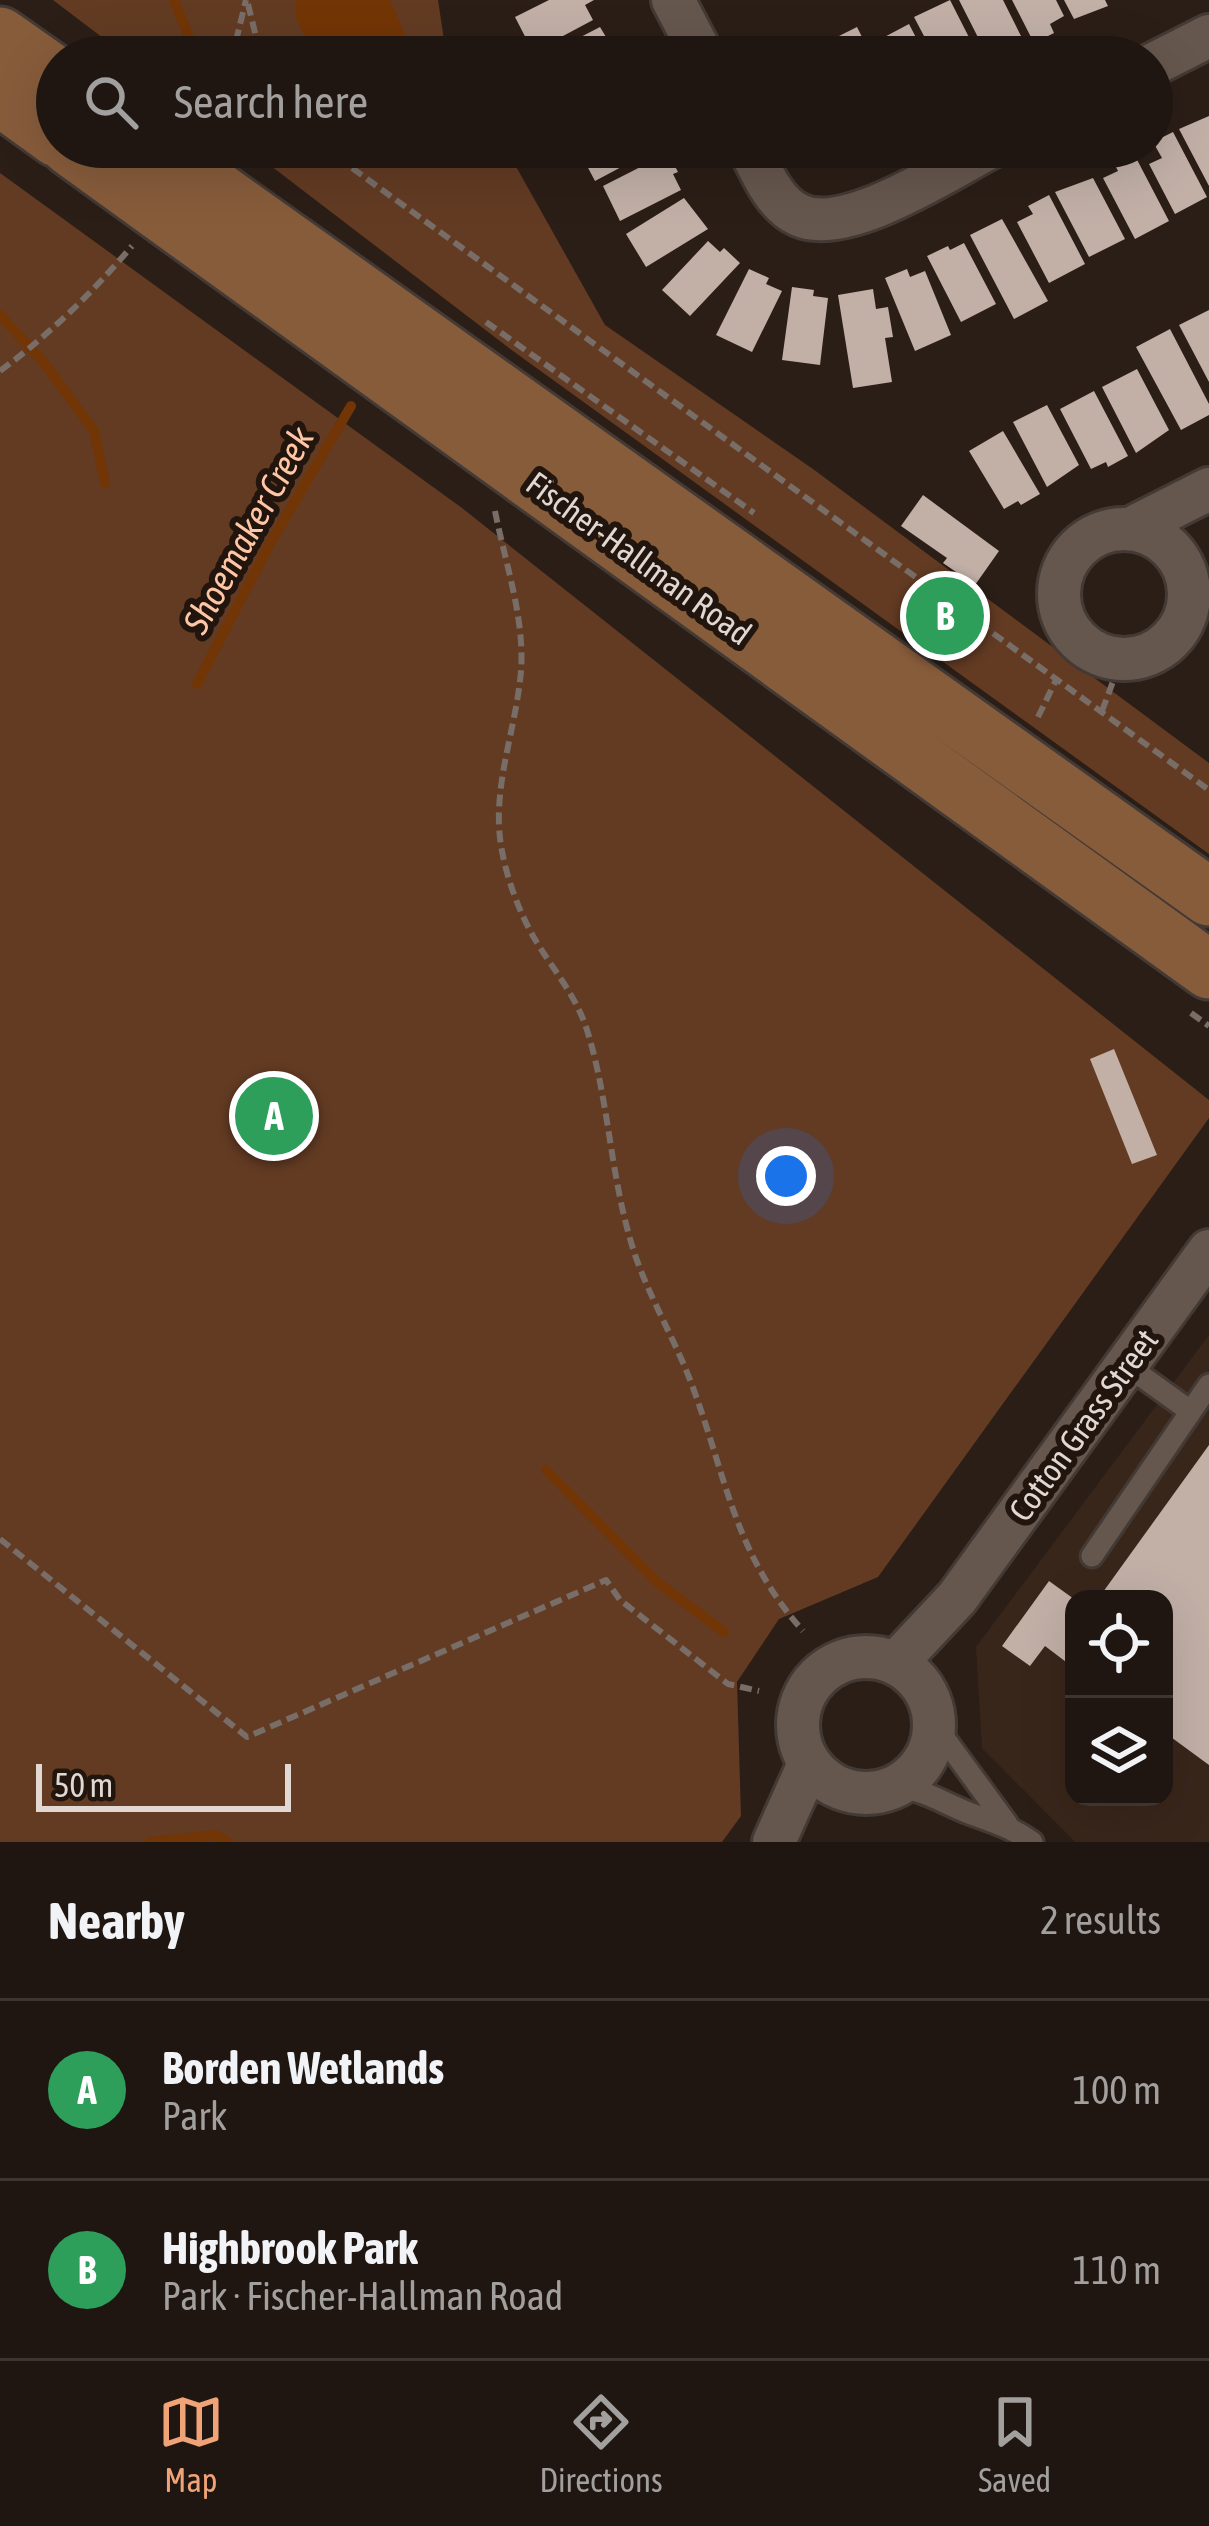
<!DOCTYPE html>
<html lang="en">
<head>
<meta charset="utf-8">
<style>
	:root { --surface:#201611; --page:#2d231f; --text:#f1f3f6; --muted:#a29f9f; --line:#3d3531; --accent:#efa377 }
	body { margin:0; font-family:"Asap Condensed",sans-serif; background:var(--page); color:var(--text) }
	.controls { position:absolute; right:36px; bottom:36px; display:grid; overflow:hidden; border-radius:24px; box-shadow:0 12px 48px #0002 }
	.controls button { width:108px; height:108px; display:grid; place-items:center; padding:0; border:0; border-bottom:3px solid var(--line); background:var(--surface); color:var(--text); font:60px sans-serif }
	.scale { position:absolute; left:36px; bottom:30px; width:255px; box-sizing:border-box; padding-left:12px; border:6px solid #e1d8d3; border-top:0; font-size:33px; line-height:42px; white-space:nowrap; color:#e1d8d3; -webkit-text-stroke:9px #21150e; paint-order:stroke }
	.you { position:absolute; left:786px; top:1176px; width:42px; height:42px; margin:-30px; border:9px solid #fff; border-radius:50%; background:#1a73e8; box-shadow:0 0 0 18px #1a73e833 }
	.badge { display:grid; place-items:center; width:78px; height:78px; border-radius:50%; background:var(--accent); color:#fff; font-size:39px; font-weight:700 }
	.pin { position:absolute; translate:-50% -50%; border:6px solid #fff; box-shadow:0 3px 12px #0006 }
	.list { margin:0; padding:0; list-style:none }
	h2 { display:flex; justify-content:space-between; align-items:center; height:156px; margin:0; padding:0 48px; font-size:51px }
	h2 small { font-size:39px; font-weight:400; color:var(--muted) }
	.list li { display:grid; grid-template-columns:78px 1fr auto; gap:36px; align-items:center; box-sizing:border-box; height:180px; padding:0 48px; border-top:3px solid var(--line) }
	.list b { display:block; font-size:45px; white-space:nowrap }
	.list p { margin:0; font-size:39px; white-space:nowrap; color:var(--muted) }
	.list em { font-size:39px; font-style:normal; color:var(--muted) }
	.icon { flex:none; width:66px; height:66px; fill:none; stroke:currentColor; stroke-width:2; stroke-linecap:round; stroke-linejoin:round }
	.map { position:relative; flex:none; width:1209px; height:1842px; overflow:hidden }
	.search { position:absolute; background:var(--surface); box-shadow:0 12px 48px #0002; left:36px; right:36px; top:36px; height:132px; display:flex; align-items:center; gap:30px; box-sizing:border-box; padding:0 42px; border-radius:66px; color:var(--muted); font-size:45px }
	.sheet { height:516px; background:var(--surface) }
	nav { display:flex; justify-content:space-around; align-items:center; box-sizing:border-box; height:168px; border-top:3px solid var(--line); background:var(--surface); font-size:33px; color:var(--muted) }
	nav a { display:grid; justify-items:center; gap:6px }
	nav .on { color:var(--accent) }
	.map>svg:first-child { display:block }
</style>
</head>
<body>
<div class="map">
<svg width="1209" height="1842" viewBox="0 0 1209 1842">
	<rect width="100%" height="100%" fill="#2b1e17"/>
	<path fill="#39261b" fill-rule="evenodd" d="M 1209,1335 L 1209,1842 L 1075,1842 L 982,1748 L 976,1647 ZM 1074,1599 L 1164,1599 L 1164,1797 L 1074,1797 Z"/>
	<path fill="#633b23" d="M 53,0 L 438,0 L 444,40 L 454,57 L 128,57 Z
		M 246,147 L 505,147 L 605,325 L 813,469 L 1209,763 L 1209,854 L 513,351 Z
		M 0,173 L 462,508 L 1209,1100 L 1209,1118 L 878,1577 L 779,1619 L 737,1682 L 741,1816 L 722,1842 L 0,1842 Z"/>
	<path fill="#723506" d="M 296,0 L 390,0 L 415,57 L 315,57 L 296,18 Z"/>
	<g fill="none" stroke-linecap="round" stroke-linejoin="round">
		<path stroke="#723506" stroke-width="10" d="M 174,0 L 197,57
			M 0,315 L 45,364 L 94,431 L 105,483
			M 197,684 L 268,547 L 351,406
			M 546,1470 L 657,1582 L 724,1632
			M 150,1842 L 215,1835 L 228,1842"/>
	</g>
	<path fill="#c2b0a7" d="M 549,0 L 594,0 L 585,5 L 593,20 L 533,52 L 515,17 Z
		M 950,0 L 979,57 L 935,57 L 914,17 Z
		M 959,0 L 1003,0 L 1022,38 L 1008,45 L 1012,54 L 988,57 Z
		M 1012,0 L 1056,0 L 1064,16 L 1050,24 L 1054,33 L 1034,43 Z
		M 1064,0 L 1105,0 L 1108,6 L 1074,19 Z
		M 909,24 L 926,57 L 883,57 L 875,42 Z
		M 600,27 L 618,57 L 542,57 Z
		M 857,27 L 872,57 L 830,57 L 823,44 Z
		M 1209,116 L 1209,186 L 1179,129 Z
		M 1173,132 L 1207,197 L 1175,214 L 1149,164 L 1162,158 L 1153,142 Z
		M 577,147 L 659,147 L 595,181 Z
		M 1133,152 L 1169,221 L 1135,239 L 1103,178 L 1118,171 L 1114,163 Z
		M 668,153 L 678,172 L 673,174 L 681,190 L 620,221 L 603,186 Z
		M 1093,178 L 1125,239 L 1089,257 L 1055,192 Z
		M 1049,195 L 1085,264 L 1049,283 L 1017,222 L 1033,214 L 1028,206 Z
		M 684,198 L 708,229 L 646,267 L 626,234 Z
		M 1002,219 L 1048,301 L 1014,319 L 970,235 Z
		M 708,241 L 720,252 L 724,248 L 740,263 L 690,316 L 662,290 Z
		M 964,243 L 996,304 L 961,322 L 927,256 L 948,246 L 950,250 Z
		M 749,269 L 769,278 L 766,284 L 782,291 L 752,352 L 716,335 Z
		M 907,269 L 910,277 L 925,271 L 951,335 L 915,351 L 885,278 Z
		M 792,287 L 814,290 L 813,296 L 828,298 L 820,365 L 782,360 Z
		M 873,289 L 876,309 L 888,307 L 893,337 L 885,338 L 892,382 L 853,388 L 838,295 Z
		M 1209,310 L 1209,382 L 1179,325 Z
		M 1170,329 L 1209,404 L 1209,415 L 1181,430 L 1136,347 Z
		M 1137,369 L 1169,430 L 1136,453 L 1102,387 Z
		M 1094,391 L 1128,456 L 1108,467 L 1106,462 L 1091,469 L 1060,409 Z
		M 1047,405 L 1079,465 L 1047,487 L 1013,422 Z
		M 1003,431 L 1040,494 L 1021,505 L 1018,501 L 1004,509 L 969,451 Z
		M 923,495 L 999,551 L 975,585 L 943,563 L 947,558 L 901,526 Z
		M 1114,1049 L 1157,1155 L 1132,1164 L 1090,1059 Z
		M 1209,1445 L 1209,1765 L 1164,1732 L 1164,1599 L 1098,1599 Z
		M 1049,1581 L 1074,1599 L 1074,1668 L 1045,1646 L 1030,1666 L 1002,1646 Z"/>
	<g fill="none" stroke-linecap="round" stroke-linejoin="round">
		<g stroke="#443a35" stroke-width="27">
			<path id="service" d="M 1126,1365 L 1190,1411
				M 1092,1556 L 1209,1385
				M 933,1723 L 1007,1824
				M 894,1786 C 928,1791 939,1801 969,1813 C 993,1822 1011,1827 1032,1842"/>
		</g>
		<g stroke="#443a35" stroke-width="48">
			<path id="minor" d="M 673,0 L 703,57
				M 1152,65 L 1209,36
				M 749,147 C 760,169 774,204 799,215 C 846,237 948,169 991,147
				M1059 594a65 65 0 1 1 130 0a65 65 0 1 1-130 0Z
				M 1130,529 L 1209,489
				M798 1725a68 68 0 1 1 136 0a68 68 0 1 1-136 0Z
				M 896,1663 L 957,1598 L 1209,1251
				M 774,1842 L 809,1764"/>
		</g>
		<g stroke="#443a35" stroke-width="63">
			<path id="secondary" d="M 0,36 L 57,76
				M 0,97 L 57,138
				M 70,147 L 1209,970
				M 156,147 L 1209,897"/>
		</g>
		<path stroke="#786d67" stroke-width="6" stroke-dasharray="12 6" stroke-linecap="butt" d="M 248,4 L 261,57
			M 228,57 L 234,49 L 246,0
			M 323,147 L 1209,790
			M 486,322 L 754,513
			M 0,371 C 50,334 92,293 132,246
			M 495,511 C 505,562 525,619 521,671 C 516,732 490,790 502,851 C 507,879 519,911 533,936 C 551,967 576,995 587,1030 C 608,1097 610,1168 629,1235 C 643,1288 673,1334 692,1385 C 727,1479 734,1553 803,1631
			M 1102,711 L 1121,660
			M 1038,717 L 1057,678
			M 1191,1013 L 1209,1026
			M 0,1539 L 247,1737 L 606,1580 L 620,1600 L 728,1684 L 759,1691"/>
		<use href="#service" stroke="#66574e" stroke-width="21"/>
		<use href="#minor" stroke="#66574e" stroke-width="42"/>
		<use href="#secondary" stroke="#875c3b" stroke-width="57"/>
	</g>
	<g text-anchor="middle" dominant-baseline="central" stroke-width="12" stroke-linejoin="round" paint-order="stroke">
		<g font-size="33" fill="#e1d8d3" stroke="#21150e">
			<text transform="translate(639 558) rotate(36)">Fischer-Hallman Road</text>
			<text transform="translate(1083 1425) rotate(-54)">Cotton Grass Street</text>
		</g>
		<g font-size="36" font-style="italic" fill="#ffc6a5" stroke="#21150e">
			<text transform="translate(248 530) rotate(-61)">Shoemaker Creek</text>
		</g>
	</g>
</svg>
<div class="controls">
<button><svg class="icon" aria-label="locate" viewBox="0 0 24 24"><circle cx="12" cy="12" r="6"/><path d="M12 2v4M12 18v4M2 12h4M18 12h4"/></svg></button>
<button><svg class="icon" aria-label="layers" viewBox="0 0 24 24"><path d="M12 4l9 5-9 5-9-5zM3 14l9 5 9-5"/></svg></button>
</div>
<div class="scale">50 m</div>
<div class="you"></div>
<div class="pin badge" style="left:274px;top:1116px;background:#2e9e5b">A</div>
<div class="pin badge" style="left:945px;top:616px;background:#2e9e5b">B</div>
<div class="search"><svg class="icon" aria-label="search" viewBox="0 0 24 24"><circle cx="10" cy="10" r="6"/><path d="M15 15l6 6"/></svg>Search here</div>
</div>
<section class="sheet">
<h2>Nearby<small>2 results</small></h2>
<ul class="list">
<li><span class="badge" style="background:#2e9e5b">A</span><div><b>Borden Wetlands</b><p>Park</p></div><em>100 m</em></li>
<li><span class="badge" style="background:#2e9e5b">B</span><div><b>Highbrook Park</b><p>Park · Fischer-Hallman Road</p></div><em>110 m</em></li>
</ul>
</section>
<nav>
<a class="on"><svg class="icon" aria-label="map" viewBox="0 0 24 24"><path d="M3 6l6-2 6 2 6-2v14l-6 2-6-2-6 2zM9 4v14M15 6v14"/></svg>Map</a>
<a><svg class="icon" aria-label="directions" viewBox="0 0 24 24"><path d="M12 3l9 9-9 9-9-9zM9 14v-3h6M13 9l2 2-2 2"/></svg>Directions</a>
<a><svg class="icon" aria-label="saved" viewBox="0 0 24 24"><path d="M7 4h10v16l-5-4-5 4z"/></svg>Saved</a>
</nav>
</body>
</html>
